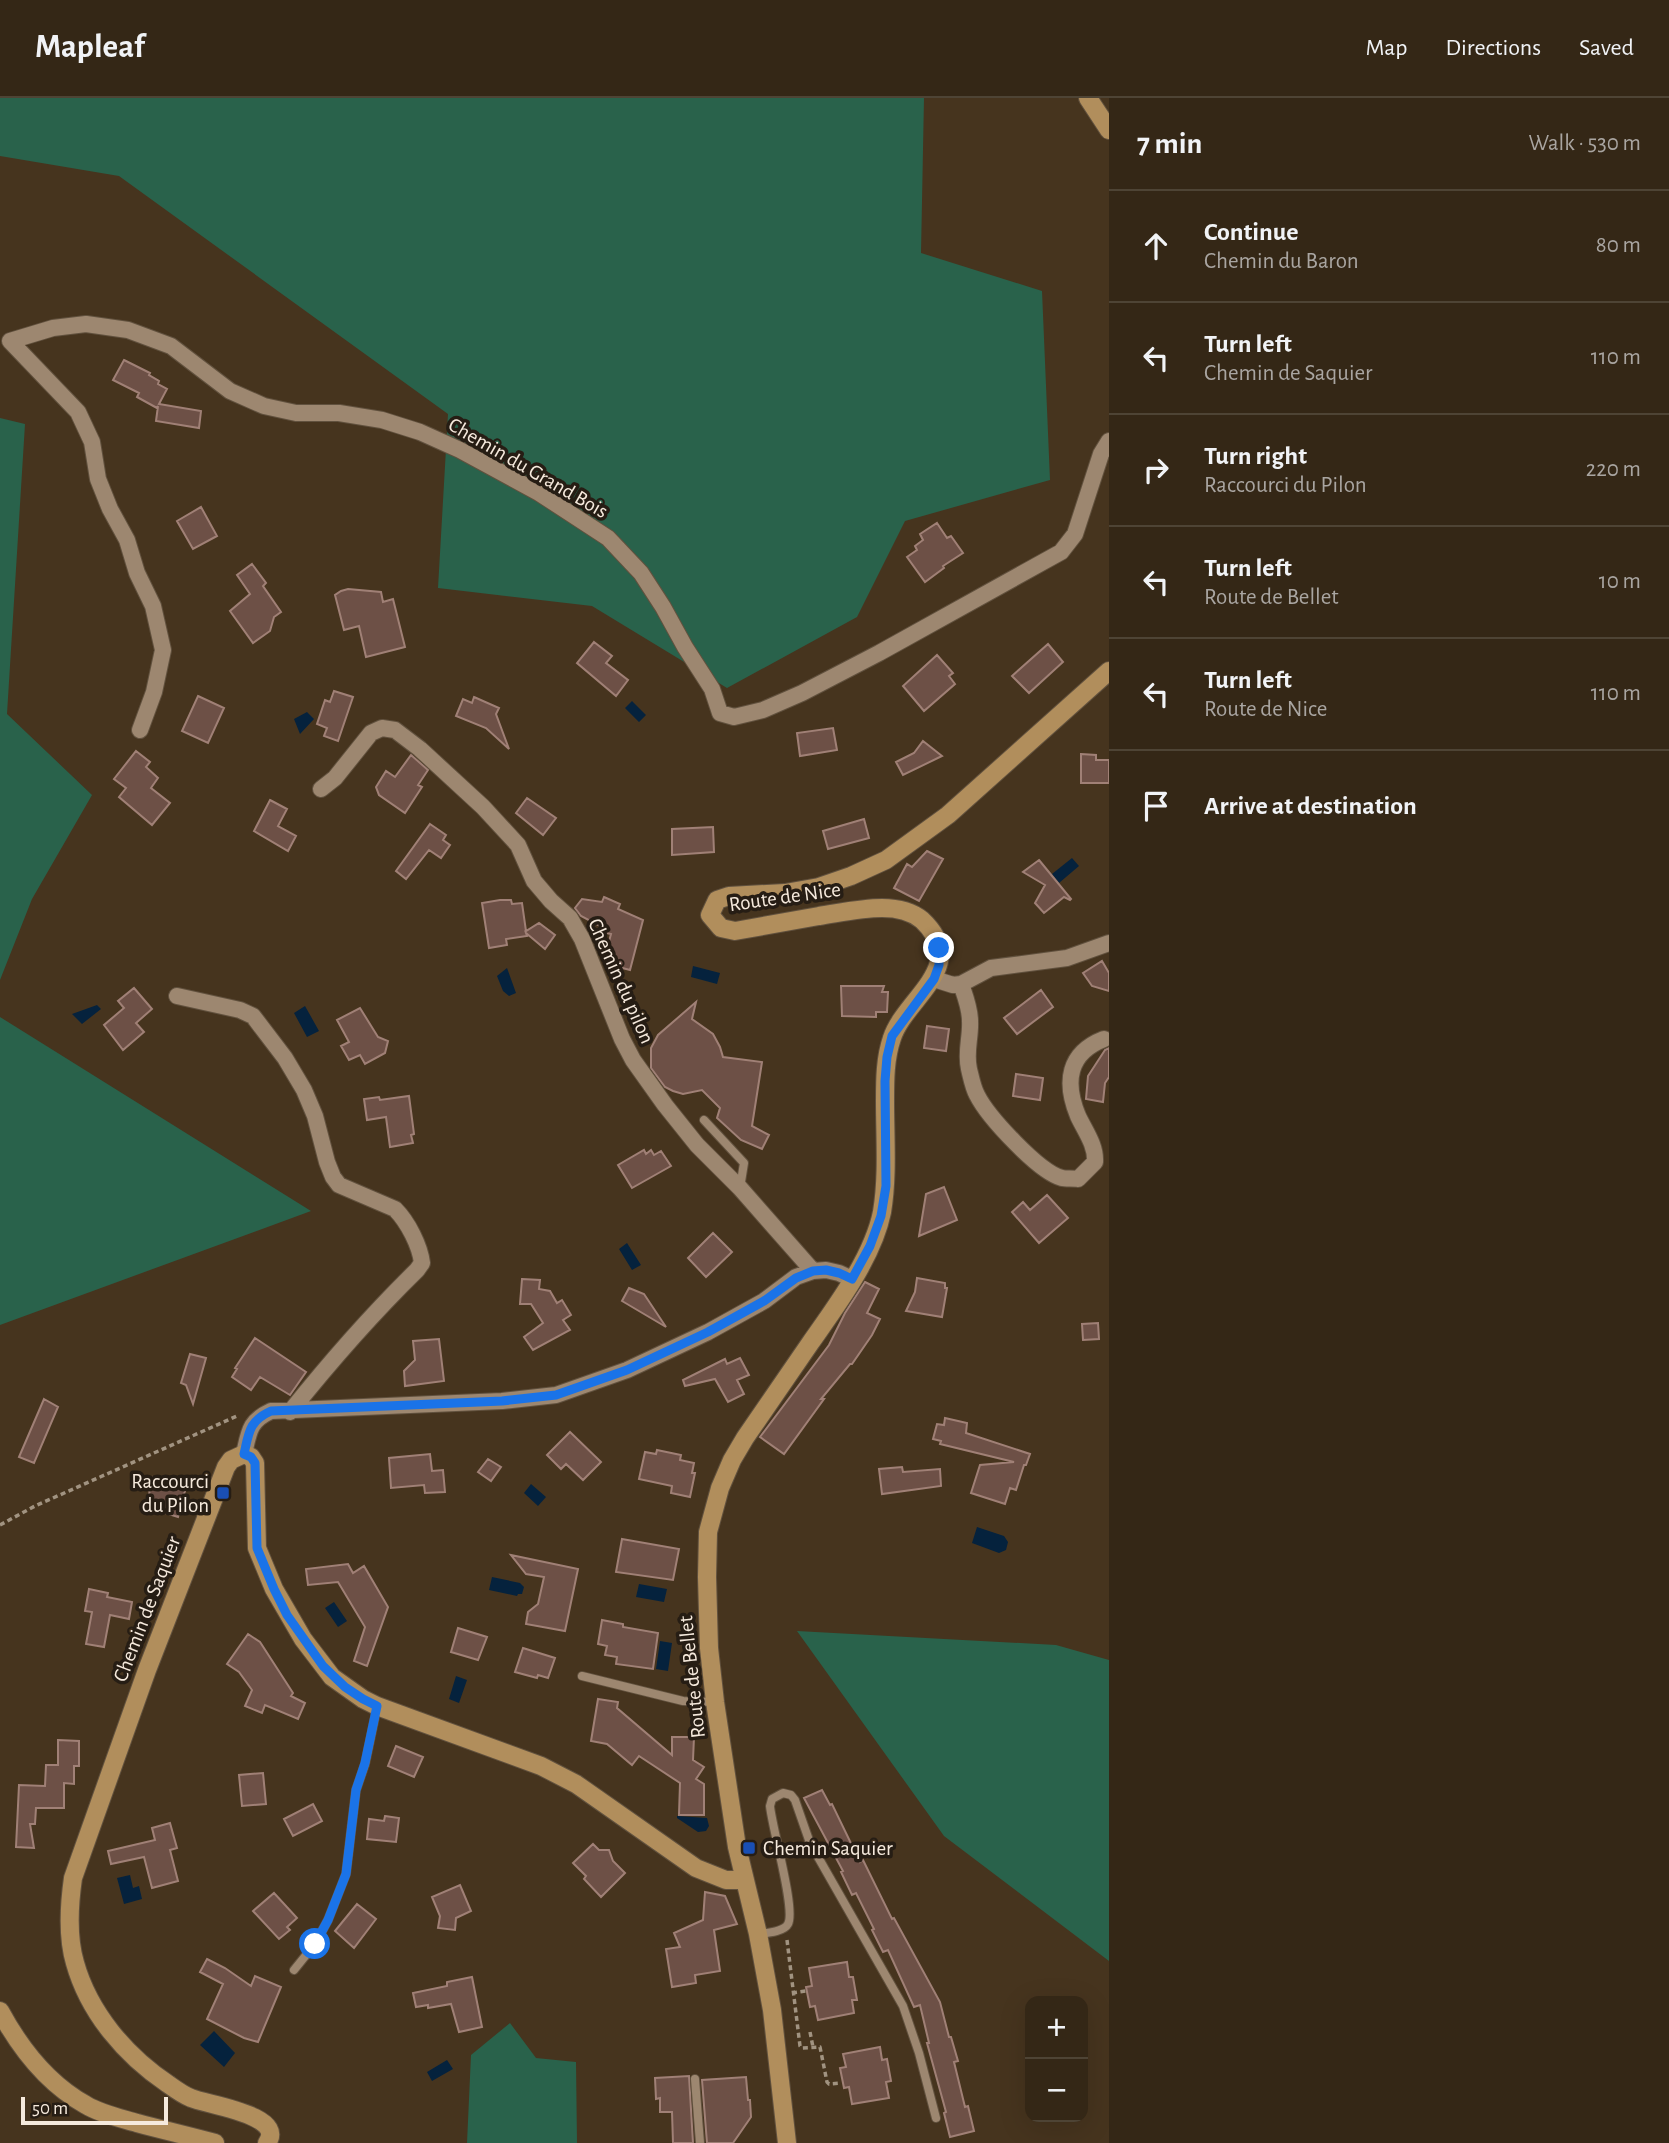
<!DOCTYPE html>
<html lang="en">
<head>
<meta charset="utf-8">
<style>
	:root { --surface:#342716; --page:#3c2f1f; --text:#f1f3f6; --muted:#a9a5a1; --line:#4e4435 }
	body { margin:0; font-family:"Alegreya Sans",sans-serif; background:var(--page); color:var(--text) }
	.controls { position:absolute; right:21px; bottom:21px; display:grid; overflow:hidden; border-radius:14px; box-shadow:0 7px 28px #0002 }
	.controls button { width:63px; height:63px; display:grid; place-items:center; padding:0; border:0; border-bottom:2px solid var(--line); background:var(--surface); color:var(--text); font:35px sans-serif }
	.scale { position:absolute; left:21px; bottom:18px; width:147px; box-sizing:border-box; padding-left:7px; border:4px solid #f6eadd; border-top:0; font-size:19px; line-height:24px; white-space:nowrap; color:#f6eadd; -webkit-text-stroke:5px #261d14; paint-order:stroke }
	.stop { position:absolute; width:21px; height:21px; margin:-16px; border:5px solid #1a73e8; border-radius:50%; background:#fff }
	.stop.end { background:#1a73e8; border-color:#fff; box-shadow:0 2px 7px #0008 }
	.list { margin:0; padding:0; list-style:none }
	h2 { display:flex; justify-content:space-between; align-items:center; height:91px; margin:0; padding:0 28px; font-size:30px }
	h2 small { font-size:23px; font-weight:400; color:var(--muted) }
	.list li { display:grid; grid-template-columns:46px 1fr auto; gap:21px; align-items:center; box-sizing:border-box; height:112px; padding:0 28px; border-top:2px solid var(--line) }
	.list b { display:block; font-size:26px; white-space:nowrap }
	.list p { margin:0; font-size:23px; white-space:nowrap; color:var(--muted) }
	.list em { font-size:23px; font-style:normal; color:var(--muted) }
	.icon { flex:none; width:38px; height:38px; fill:none; stroke:currentColor; stroke-width:2; stroke-linecap:round; stroke-linejoin:round }
	.map { position:relative; flex:none; width:1109px; height:2045px; overflow:hidden }
	header { display:flex; align-items:center; gap:42px; box-sizing:border-box; height:98px; padding:0 35px; background:var(--surface); border-bottom:2px solid var(--line) }
	header strong { font-size:33px }
	nav { display:flex; gap:38px; margin-inline-start:auto; font-size:24px }
	main { display:flex }
	aside { flex:1; background:var(--surface) }
	.map>svg:first-child { display:block }
</style>
</head>
<body>
<header>
<strong>Mapleaf</strong>
<nav><a>Map</a><a>Directions</a><a>Saved</a></nav>
</header>
<main>
<div class="map">
<svg width="1109" height="2045" viewBox="0 0 1109 2045">
	<rect width="100%" height="100%" fill="#46341e"/>
	<path fill="#29624b" d="M 0,0 L 924,0 L 921,155 L 1042,193 L 1050,382 L 905,423 L 857,519 L 727,590 L 592,508 L 438,490 L 448,316 L 119,78 L 0,58 Z
		M 0,320 L 25,326 L 7,616 L 92,697 L 32,801 L 0,882 Z
		M 0,919 L 311,1113 L 0,1227 Z
		M 797,1533 L 1056,1547 L 1109,1562 L 1109,1863 L 944,1738 Z
		M 510,1925 L 536,1960 L 576,1964 L 577,2045 L 467,2045 L 471,1957 Z"/>
	<path fill="#05223d" d="M 632,603 L 646,617 L 639,624 L 625,610 Z
		M 307,614 L 314,621 L 300,636 L 294,621 Z
		M 1072,760 L 1079,768 L 1059,785 L 1052,776 Z
		M 693,868 L 720,875 L 717,886 L 691,879 Z
		M 507,870 L 516,895 L 509,898 L 503,893 L 497,878 Z
		M 97,907 L 101,911 L 82,926 L 72,916 Z
		M 305,908 L 319,933 L 307,939 L 294,915 Z
		M 627,1145 L 641,1167 L 632,1172 L 619,1151 Z
		M 531,1386 L 546,1399 L 538,1408 L 524,1395 Z
		M 977,1429 L 1004,1438 L 1008,1444 L 1006,1452 L 999,1455 L 972,1445 Z
		M 492,1479 L 520,1485 L 524,1489 L 522,1496 L 518,1496 L 517,1498 L 489,1492 Z
		M 639,1486 L 667,1491 L 664,1504 L 636,1499 Z
		M 334,1504 L 347,1523 L 338,1529 L 325,1510 Z
		M 660,1543 L 672,1545 L 668,1573 L 656,1571 Z
		M 456,1578 L 467,1582 L 459,1605 L 449,1601 Z
		M 677,1718 L 707,1720 L 709,1728 L 706,1733 L 698,1734 L 677,1720 Z
		M 130,1777 L 133,1790 L 139,1788 L 142,1801 L 124,1806 L 117,1780 Z
		M 214,1933 L 235,1955 L 224,1969 L 200,1947 Z
		M 447,1962 L 453,1971 L 432,1983 L 427,1974 Z"/>
	<path fill="#6d5046" stroke="#a08076" stroke-width="2" d="M 124,262 L 150,275 L 149,277 L 159,283 L 158,286 L 167,291 L 159,306 L 201,313 L 199,330 L 156,323 L 158,308 L 157,310 L 137,299 L 139,295 L 113,282 Z
		M 201,409 L 217,438 L 193,451 L 177,423 Z
		M 937,425 L 947,440 L 951,438 L 963,455 L 943,468 L 944,470 L 925,484 L 907,459 L 917,452 L 915,448 L 923,442 L 920,436 Z
		M 252,466 L 266,485 L 263,488 L 281,514 L 274,519 L 270,533 L 253,545 L 230,513 L 250,496 L 237,477 Z
		M 348,491 L 381,494 L 383,504 L 393,501 L 405,549 L 366,559 L 359,528 L 344,532 L 335,497 L 341,493 Z
		M 594,544 L 612,558 L 606,565 L 628,582 L 616,598 L 577,565 Z
		M 1048,546 L 1063,564 L 1029,595 L 1012,578 Z
		M 937,557 L 953,575 L 949,578 L 955,586 L 924,613 L 903,588 Z
		M 334,593 L 353,599 L 338,643 L 324,638 L 327,630 L 317,626 L 325,602 L 330,604 Z
		M 198,598 L 224,610 L 208,645 L 182,633 Z
		M 474,599 L 499,610 L 496,616 L 509,651 L 486,630 L 456,618 L 463,601 L 472,605 Z
		M 833,630 L 837,652 L 800,658 L 797,635 Z
		M 923,643 L 942,658 L 903,677 L 896,664 L 914,655 Z
		M 136,653 L 150,664 L 146,669 L 158,680 L 151,690 L 170,705 L 152,727 L 119,699 L 126,690 L 114,681 Z
		M 1081,656 L 1096,657 L 1096,662 L 1109,662 L 1109,685 L 1081,685 Z
		M 411,657 L 428,672 L 418,687 L 422,689 L 405,715 L 379,697 L 376,689 L 386,673 L 395,679 Z
		M 527,700 L 556,720 L 543,737 L 516,715 Z
		M 270,702 L 287,711 L 278,728 L 296,738 L 288,753 L 254,733 Z
		M 864,721 L 869,740 L 828,751 L 823,733 Z
		M 430,726 L 446,737 L 443,742 L 450,747 L 441,760 L 429,752 L 406,781 L 396,773 Z
		M 713,729 L 714,754 L 672,757 L 672,731 Z
		M 927,753 L 943,761 L 919,803 L 894,790 L 907,766 L 912,769 Z
		M 1039,762 L 1071,801 L 1070,802 L 1064,799 L 1044,815 L 1035,805 L 1045,787 L 1023,774 Z
		M 604,799 L 620,806 L 618,811 L 643,822 L 630,872 L 611,867 L 613,860 L 605,858 L 611,836 L 601,834 L 602,829 L 581,818 L 575,810 L 582,801 L 602,804 Z
		M 500,802 L 511,802 L 512,806 L 522,805 L 526,833 L 539,825 L 555,837 L 545,851 L 526,835 L 527,838 L 506,841 L 507,847 L 489,850 L 482,805 Z
		M 1102,863 L 1109,875 L 1109,893 L 1092,888 L 1083,875 Z
		M 841,888 L 884,888 L 882,894 L 888,894 L 887,914 L 876,914 L 876,919 L 842,918 Z
		M 134,890 L 152,911 L 136,925 L 144,934 L 123,952 L 104,927 L 124,910 L 118,903 Z
		M 1041,892 L 1053,909 L 1017,936 L 1004,920 Z
		M 696,904 L 692,921 L 713,936 L 720,949 L 723,959 L 762,964 L 752,1028 L 769,1037 L 762,1051 L 741,1042 L 717,1020 L 720,1010 L 702,992 L 683,996 L 673,993 L 665,989 L 651,970 L 651,950 L 658,937 Z
		M 360,910 L 378,939 L 388,943 L 385,955 L 365,966 L 360,957 L 349,962 L 341,948 L 349,944 L 337,922 Z
		M 927,928 L 949,931 L 946,953 L 924,950 Z
		M 1109,950 L 1109,979 L 1105,985 L 1103,1004 L 1086,1001 L 1088,978 L 1105,952 Z
		M 1016,976 L 1043,980 L 1040,1002 L 1013,998 Z
		M 409,998 L 414,1036 L 411,1037 L 413,1045 L 390,1049 L 386,1019 L 367,1022 L 364,1001 L 379,999 L 380,1002 Z
		M 644,1052 L 646,1056 L 651,1052 L 654,1057 L 661,1053 L 671,1068 L 632,1090 L 618,1067 Z
		M 944,1089 L 957,1122 L 919,1138 L 926,1096 Z
		M 1047,1097 L 1068,1120 L 1039,1145 L 1012,1114 L 1023,1104 L 1030,1112 Z
		M 713,1135 L 732,1154 L 706,1179 L 688,1160 Z
		M 917,1180 L 945,1185 L 945,1190 L 947,1190 L 942,1219 L 906,1213 L 915,1194 Z
		M 522,1181 L 540,1182 L 539,1191 L 550,1193 L 557,1205 L 562,1202 L 571,1217 L 563,1222 L 570,1232 L 533,1252 L 524,1239 L 543,1225 L 531,1206 L 520,1206 Z
		M 865,1184 L 879,1191 L 867,1215 L 880,1221 L 872,1237 L 852,1266 L 850,1266 L 821,1301 L 824,1301 L 784,1356 L 760,1339 L 829,1247 L 845,1215 Z
		M 629,1190 L 644,1196 L 666,1229 L 622,1203 Z
		M 1098,1225 L 1099,1241 L 1083,1242 L 1082,1226 Z
		M 255,1240 L 306,1274 L 290,1297 L 260,1279 L 251,1292 L 232,1279 L 237,1271 L 235,1270 Z
		M 439,1241 L 444,1283 L 405,1288 L 404,1273 L 415,1262 L 413,1243 Z
		M 190,1256 L 206,1260 L 193,1306 L 186,1287 L 181,1285 Z
		M 740,1260 L 749,1277 L 737,1282 L 744,1296 L 728,1304 L 715,1281 L 685,1288 L 683,1282 L 725,1261 L 727,1266 Z
		M 44,1301 L 58,1309 L 34,1365 L 19,1359 Z
		M 945,1320 L 967,1325 L 966,1335 L 1030,1356 L 1026,1367 L 1024,1367 L 1016,1392 L 1010,1390 L 1005,1406 L 971,1395 L 980,1367 L 1014,1364 L 940,1346 L 941,1343 L 933,1341 L 937,1326 L 944,1327 Z
		M 570,1334 L 601,1364 L 583,1382 L 566,1366 L 561,1371 L 547,1357 Z
		M 657,1352 L 681,1357 L 680,1362 L 694,1365 L 692,1375 L 695,1375 L 690,1399 L 671,1395 L 672,1388 L 639,1381 L 645,1354 L 656,1356 Z
		M 430,1356 L 432,1373 L 443,1372 L 445,1394 L 425,1395 L 424,1387 L 391,1390 L 389,1360 Z
		M 488,1361 L 501,1369 L 491,1383 L 478,1374 Z
		M 902,1369 L 903,1374 L 940,1371 L 941,1388 L 882,1396 L 879,1371 Z
		M 153,1379 L 186,1389 L 178,1419 L 146,1409 Z
		M 622,1441 L 679,1451 L 673,1482 L 616,1474 Z
		M 511,1457 L 578,1471 L 565,1533 L 526,1526 L 528,1514 L 538,1506 L 544,1479 L 526,1476 Z
		M 348,1466 L 353,1475 L 364,1468 L 388,1509 L 367,1568 L 354,1563 L 365,1529 L 338,1484 L 308,1487 L 306,1471 Z
		M 89,1491 L 108,1495 L 107,1499 L 132,1504 L 129,1521 L 110,1517 L 104,1549 L 86,1546 L 92,1514 L 85,1513 Z
		M 602,1522 L 623,1526 L 623,1529 L 658,1535 L 653,1571 L 616,1566 L 617,1559 L 605,1557 L 607,1548 L 598,1546 Z
		M 458,1530 L 487,1539 L 478,1562 L 451,1554 Z
		M 248,1536 L 260,1544 L 293,1595 L 291,1598 L 305,1605 L 298,1621 L 265,1607 L 262,1615 L 245,1608 L 252,1592 L 239,1574 L 227,1566 Z
		M 523,1550 L 555,1560 L 548,1580 L 538,1577 L 537,1580 L 515,1574 Z
		M 598,1601 L 618,1604 L 617,1610 L 672,1657 L 672,1639 L 694,1639 L 693,1662 L 704,1669 L 696,1681 L 704,1686 L 704,1717 L 679,1717 L 680,1685 L 639,1658 L 632,1667 L 607,1646 L 591,1643 Z
		M 58,1642 L 79,1643 L 79,1668 L 74,1668 L 74,1686 L 64,1685 L 64,1710 L 36,1710 L 35,1726 L 30,1726 L 34,1750 L 16,1749 L 19,1687 L 45,1688 L 46,1667 L 58,1667 Z
		M 396,1648 L 423,1659 L 414,1679 L 388,1668 Z
		M 263,1675 L 266,1706 L 242,1708 L 239,1677 Z
		M 822,1692 L 830,1707 L 832,1706 L 860,1764 L 863,1762 L 892,1821 L 894,1820 L 940,1904 L 949,1939 L 951,1939 L 958,1963 L 954,1964 L 965,2009 L 968,2008 L 974,2033 L 950,2039 L 944,2015 L 946,2014 L 927,1945 L 929,1945 L 920,1907 L 914,1909 L 888,1852 L 883,1854 L 872,1832 L 874,1831 L 856,1795 L 852,1797 L 841,1774 L 843,1773 L 804,1700 Z
		M 313,1706 L 322,1723 L 293,1738 L 284,1721 Z
		M 385,1718 L 399,1720 L 396,1744 L 367,1741 L 369,1721 L 384,1723 Z
		M 170,1725 L 177,1750 L 170,1752 L 178,1783 L 152,1790 L 144,1759 L 111,1766 L 108,1753 L 155,1742 L 152,1730 Z
		M 593,1746 L 599,1752 L 609,1752 L 613,1763 L 625,1775 L 601,1799 L 584,1781 L 586,1778 L 573,1765 Z
		M 460,1787 L 471,1813 L 456,1820 L 455,1832 L 438,1830 L 440,1818 L 432,1799 Z
		M 705,1794 L 725,1798 L 737,1826 L 714,1832 L 720,1873 L 695,1877 L 696,1885 L 672,1889 L 666,1851 L 680,1849 L 674,1835 L 703,1822 Z
		M 274,1795 L 297,1820 L 287,1829 L 290,1832 L 279,1841 L 253,1813 Z
		M 357,1806 L 376,1821 L 354,1850 L 335,1833 Z
		M 207,1861 L 225,1870 L 251,1888 L 255,1878 L 281,1889 L 258,1944 L 244,1940 L 207,1921 L 223,1886 L 200,1874 Z
		M 847,1864 L 849,1879 L 853,1879 L 857,1902 L 852,1902 L 854,1915 L 818,1922 L 815,1908 L 810,1909 L 806,1889 L 812,1888 L 809,1870 Z
		M 472,1879 L 482,1929 L 459,1934 L 451,1906 L 428,1910 L 428,1907 L 416,1909 L 413,1895 L 447,1888 L 447,1884 Z
		M 880,1949 L 882,1962 L 887,1961 L 891,1983 L 886,1984 L 889,2000 L 852,2006 L 849,1989 L 844,1990 L 840,1970 L 846,1969 L 843,1956 Z
		M 689,1978 L 693,2045 L 673,2045 L 672,2014 L 660,2014 L 660,2000 L 656,2001 L 655,1980 Z
		M 746,1979 L 748,2002 L 750,2002 L 751,2019 L 733,2045 L 707,2045 L 702,1982 Z"/>
	<g fill="none" stroke-linecap="round" stroke-linejoin="round">
		<g stroke="#61513e" stroke-width="10">
			<path id="lane" d="M 704,1022 L 744,1065 L 740,1090
				M 582,1578 L 683,1603 L 715,1604
				M 758,1836 C 766,1835 784,1834 788,1826 C 796,1812 772,1730 770,1708 L 772,1701 L 783,1695 L 791,1697 L 795,1702 L 810,1745 L 903,1908 L 919,1955 L 936,2020
				M 294,1872 L 315,1846 L 328,1822 L 346,1776 L 356,1692 L 365,1666 L 377,1609
				M 695,1981 L 700,2045"/>
		</g>
		<g stroke="#61513e" stroke-width="18">
			<path id="street" d="M 140,632 L 154,594 L 163,552 L 153,508 L 137,475 L 127,442 L 110,411 L 98,381 L 92,344 L 78,314 L 10,243 L 53,230 L 86,226 L 128,232 L 171,248 L 230,293 L 264,308 L 296,315 L 339,315 L 382,322 L 420,334 L 460,352 L 539,395 L 608,440 L 641,475 L 663,509 L 685,549 L 712,591 L 720,615 L 734,619 L 763,612 L 802,595 L 879,555 L 1061,454 L 1075,436 L 1101,356 L 1109,343
				M 321,691 L 335,680 L 371,635 L 382,630 L 395,632 L 420,651 L 483,709 L 518,747 L 534,783 L 551,803 L 570,820 L 582,841 L 622,941 L 633,962 L 665,1007 L 697,1047 L 740,1090 L 813,1173
				M 934,881 L 953,887 L 961,886 L 991,870 L 1067,860 L 1109,845
				M 961,886 C 965,898 970,910 970,923 C 971,939 965,954 969,971 C 971,979 973,990 977,997 C 988,1019 1039,1074 1062,1080 C 1066,1081 1073,1080 1078,1081 L 1095,1064 C 1096,1047 1085,1033 1078,1018 C 1064,984 1068,955 1104,941
				M 177,898 L 240,912 L 253,918 L 285,960 L 304,992 L 315,1018 L 327,1064 L 333,1079 L 339,1087 L 395,1111 C 408,1124 420,1148 422,1165 L 417,1172 C 371,1217 330,1264 290,1314
				M 244,1356 C 249,1334 249,1323 271,1313 L 502,1303 L 556,1297 L 627,1272 L 708,1234 L 764,1203 L 796,1179 L 813,1173 L 826,1172 L 839,1175 L 852,1181"/>
		</g>
		<g stroke="#61513e" stroke-width="20">
			<path id="secondary" d="M 1088,0 L 1109,32
				M 0,1913 C 20,1950 48,1986 86,2007 C 101,2016 120,2020 137,2025 C 163,2032 189,2038 215,2045
				M 267,2045 C 287,2017 207,2007 191,2000 C 183,1997 175,1991 168,1986 C 126,1958 89,1915 75,1865 C 67,1838 69,1808 73,1780 L 147,1572 L 226,1369 L 231,1362 L 244,1356 L 251,1359 L 255,1365 L 257,1450 L 274,1491 L 303,1541 L 332,1579 L 363,1601 L 377,1608 L 541,1668 L 576,1686 L 696,1770 L 726,1782 L 745,1782
				M 787,2045 L 772,1912 L 758,1836 L 737,1749 L 715,1604 L 709,1550 L 707,1479 L 708,1434 L 720,1390 L 732,1362 L 745,1340 C 767,1308 789,1276 811,1244 C 837,1207 873,1159 882,1114 C 888,1078 885,1040 885,1003 C 885,982 885,960 892,940 C 905,900 971,868 922,822 C 911,813 896,810 882,810 C 861,810 839,815 819,818 C 791,823 763,828 735,833 L 721,830 L 710,817 L 717,802 L 729,798 L 785,795 L 819,789 L 851,778 L 886,762 L 948,717 L 1109,573"/>
		</g>
		<path stroke="#a19381" stroke-width="3.5" stroke-dasharray="5 3.5" stroke-linecap="butt" d="M 0,1427 L 35,1408 L 237,1318
			M 787,1842 L 800,1948 L 802,1950 L 820,1949 L 827,1984 L 829,1986 L 841,1985
			M 792,1895 L 806,1893
			M 810,1934 L 813,1949"/>
		<use href="#lane" stroke="#9d8770" stroke-width="8"/>
		<use href="#street" stroke="#9d8770" stroke-width="16"/>
		<use href="#secondary" stroke="#b18e5c" stroke-width="18"/>
	</g>
	<g fill="none" stroke-linecap="round" stroke-linejoin="round">
		<path stroke="#1a73e8" stroke-width="9" d="M 315,1846 L 328,1822 L 346,1776 L 356,1692 L 365,1665 L 377,1608 L 363,1601 L 345,1589 L 323,1568 L 287,1517 L 274,1491 L 257,1450 L 255,1365 L 251,1359 L 244,1356 C 249,1334 249,1323 271,1313 L 502,1303 L 556,1297 L 627,1272 L 708,1234 L 764,1203 L 796,1180 L 813,1173 L 826,1172 L 839,1175 L 852,1181 L 870,1148 L 881,1118 L 886,1088 L 885,983 L 887,959 L 892,938 L 934,881 L 939,867 L 939,850"/>
	</g>
	<g fill="#1a4fb4" stroke="#261d14" stroke-width="2.5">
		<rect x="216" y="1388" width="14" height="14" rx="3.5"/>
		<rect x="742" y="1743" width="14" height="14" rx="3.5"/>
	</g>
	<g text-anchor="middle" dominant-baseline="central" stroke-width="7" stroke-linejoin="round" paint-order="stroke">
		<g font-size="21" fill="#f6eadd" stroke="#261d14">
			<text transform="translate(528 370) rotate(30)">Chemin du Grand Bois</text>
			<text transform="translate(785 799) rotate(-8)">Route de Nice</text>
			<text transform="translate(621 883) rotate(66)">Chemin du pilon</text>
			<text transform="translate(147 1511) rotate(-69)">Chemin de Saquier</text>
			<text transform="translate(692 1579) rotate(-96)">Route de Bellet</text>
		</g>
		<g font-size="21" fill="#f6eadd" stroke="#261d14" text-anchor="end">
			<text x="209" y="1383">Raccourci<tspan x="209" dy="24">du Pilon</tspan></text>
			<text x="763" y="1750" text-anchor="start">Chemin Saquier</text>
		</g>
	</g>
</svg>
<div class="controls">
<button>+</button>
<button>−</button>
</div>
<div class="scale">50 m</div>
<div class="stop" style="left:315px;top:1846px"></div>
<div class="stop end" style="left:939px;top:850px"></div>
</div>
<aside>
<h2>7 min<small>Walk · 530 m</small></h2>
<ul class="list">
<li><svg class="icon" aria-label="ahead" viewBox="0 0 24 24"><path d="M12 20V5M6 11l6-6 6 6"/></svg><div><b>Continue</b><p>Chemin du Baron</p></div><em>80 m</em></li>
<li><svg class="icon" aria-label="left" viewBox="0 0 24 24"><path d="M17 20v-9H6M10 6l-5 5 5 5"/></svg><div><b>Turn left</b><p>Chemin de Saquier</p></div><em>110 m</em></li>
<li><svg class="icon" aria-label="right" viewBox="0 0 24 24"><path d="M7 20v-9h11M14 6l5 5-5 5"/></svg><div><b>Turn right</b><p>Raccourci du Pilon</p></div><em>220 m</em></li>
<li><svg class="icon" aria-label="left" viewBox="0 0 24 24"><path d="M17 20v-9H6M10 6l-5 5 5 5"/></svg><div><b>Turn left</b><p>Route de Bellet</p></div><em>10 m</em></li>
<li><svg class="icon" aria-label="left" viewBox="0 0 24 24"><path d="M17 20v-9H6M10 6l-5 5 5 5"/></svg><div><b>Turn left</b><p>Route de Nice</p></div><em>110 m</em></li>
<li><svg class="icon" aria-label="arrive" viewBox="0 0 24 24"><path d="M6 21V4h12l-3 4 3 4H6"/></svg><div><b>Arrive at destination</b></div></li>
</ul>
</aside>
</main>
</body>
</html>
